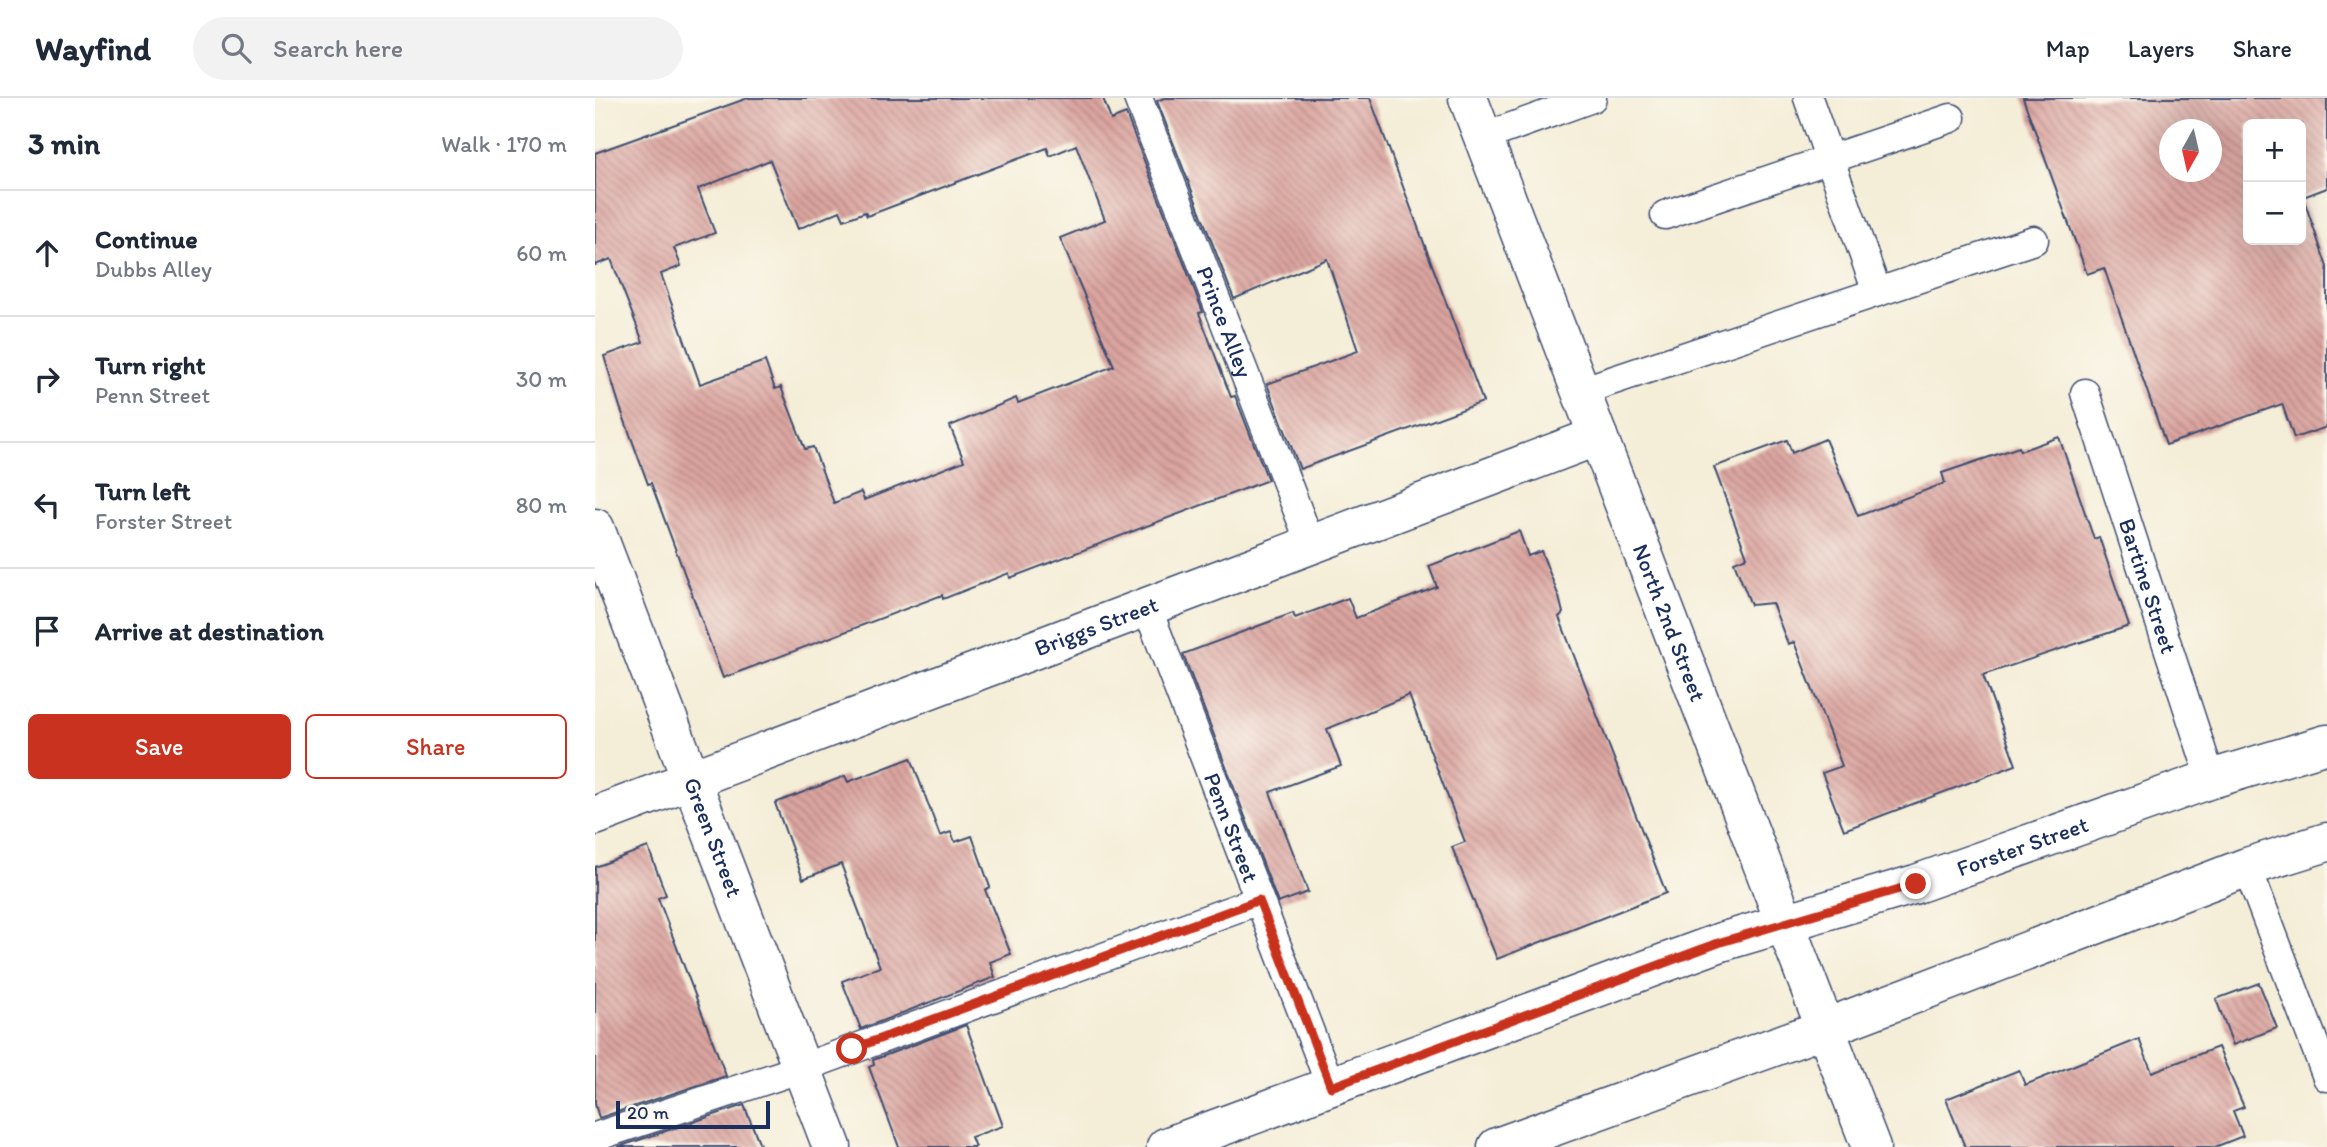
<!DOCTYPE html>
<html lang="en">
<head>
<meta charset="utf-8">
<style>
	:root { --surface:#fff; --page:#f2f2f3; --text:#1f2937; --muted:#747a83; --line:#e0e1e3; --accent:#c8321e }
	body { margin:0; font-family:Itim,sans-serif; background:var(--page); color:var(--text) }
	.controls { position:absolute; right:21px; top:21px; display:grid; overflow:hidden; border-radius:10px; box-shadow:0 7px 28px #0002 }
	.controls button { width:63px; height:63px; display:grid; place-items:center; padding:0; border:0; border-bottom:2px solid var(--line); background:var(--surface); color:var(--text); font:35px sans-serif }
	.compass { position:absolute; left:1564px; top:21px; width:63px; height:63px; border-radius:50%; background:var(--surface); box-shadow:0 7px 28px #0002; rotate:188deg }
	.scale { position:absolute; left:21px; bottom:18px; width:154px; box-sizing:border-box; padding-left:7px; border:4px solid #1b2f5e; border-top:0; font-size:19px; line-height:24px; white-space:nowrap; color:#1b2f5e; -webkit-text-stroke:5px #fbf7ec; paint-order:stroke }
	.stop { position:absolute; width:21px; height:21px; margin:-16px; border:5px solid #c8321e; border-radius:50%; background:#fff }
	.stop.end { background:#c8321e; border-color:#fff; box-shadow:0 2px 7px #0008 }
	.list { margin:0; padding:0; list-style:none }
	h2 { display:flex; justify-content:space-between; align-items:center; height:91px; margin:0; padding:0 28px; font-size:30px }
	h2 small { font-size:23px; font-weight:400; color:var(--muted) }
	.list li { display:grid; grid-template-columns:46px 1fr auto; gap:21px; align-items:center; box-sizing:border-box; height:126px; padding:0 28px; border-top:2px solid var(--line) }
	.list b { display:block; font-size:26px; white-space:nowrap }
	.list p { margin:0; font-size:23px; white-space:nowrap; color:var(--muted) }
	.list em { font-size:23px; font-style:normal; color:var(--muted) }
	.actions { display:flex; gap:14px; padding:21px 28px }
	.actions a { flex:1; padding:16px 0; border:2px solid var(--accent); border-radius:10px; text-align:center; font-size:24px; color:var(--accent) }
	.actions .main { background:var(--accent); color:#fff }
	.icon { flex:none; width:38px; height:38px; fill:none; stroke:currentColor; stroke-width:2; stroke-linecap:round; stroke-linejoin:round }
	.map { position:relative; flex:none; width:1732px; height:1049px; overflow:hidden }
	header { display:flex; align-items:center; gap:42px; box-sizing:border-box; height:98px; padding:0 35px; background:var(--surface); border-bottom:2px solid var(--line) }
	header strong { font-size:33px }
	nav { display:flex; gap:38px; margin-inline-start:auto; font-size:24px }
	.search { width:490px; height:63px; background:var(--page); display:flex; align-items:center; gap:18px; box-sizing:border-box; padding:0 24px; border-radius:38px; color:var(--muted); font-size:26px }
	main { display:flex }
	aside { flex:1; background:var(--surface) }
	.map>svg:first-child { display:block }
</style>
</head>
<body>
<header>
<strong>Wayfind</strong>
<div class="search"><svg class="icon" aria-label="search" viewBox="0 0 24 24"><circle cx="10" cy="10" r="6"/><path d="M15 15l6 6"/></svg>Search here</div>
<nav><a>Map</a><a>Layers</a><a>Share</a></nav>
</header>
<main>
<aside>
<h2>3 min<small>Walk · 170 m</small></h2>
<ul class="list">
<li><svg class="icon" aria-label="ahead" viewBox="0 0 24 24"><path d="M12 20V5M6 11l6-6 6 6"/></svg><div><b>Continue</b><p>Dubbs Alley</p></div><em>60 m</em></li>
<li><svg class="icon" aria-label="right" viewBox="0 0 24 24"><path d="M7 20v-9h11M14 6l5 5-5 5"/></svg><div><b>Turn right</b><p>Penn Street</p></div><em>30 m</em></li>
<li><svg class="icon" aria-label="left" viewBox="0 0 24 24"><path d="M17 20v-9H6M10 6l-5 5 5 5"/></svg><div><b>Turn left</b><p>Forster Street</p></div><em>80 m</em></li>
<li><svg class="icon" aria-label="arrive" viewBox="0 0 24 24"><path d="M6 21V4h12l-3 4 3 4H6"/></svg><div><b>Arrive at destination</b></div></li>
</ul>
<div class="actions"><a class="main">Save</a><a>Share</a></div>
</aside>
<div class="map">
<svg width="1732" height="1049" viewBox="0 0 1732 1049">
	<defs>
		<pattern id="building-back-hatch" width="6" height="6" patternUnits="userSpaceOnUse" patternTransform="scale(1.75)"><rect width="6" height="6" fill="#dba49f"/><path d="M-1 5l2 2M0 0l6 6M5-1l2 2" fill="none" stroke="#b18685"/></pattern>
	</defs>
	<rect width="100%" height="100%" fill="#fbf7ec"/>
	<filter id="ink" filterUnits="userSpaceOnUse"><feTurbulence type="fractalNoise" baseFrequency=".0143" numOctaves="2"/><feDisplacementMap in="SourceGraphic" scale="14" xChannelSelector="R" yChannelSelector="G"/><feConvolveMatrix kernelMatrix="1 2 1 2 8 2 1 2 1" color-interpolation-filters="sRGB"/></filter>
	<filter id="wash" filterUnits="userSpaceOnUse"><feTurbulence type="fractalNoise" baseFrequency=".00686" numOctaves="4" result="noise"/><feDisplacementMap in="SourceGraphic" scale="28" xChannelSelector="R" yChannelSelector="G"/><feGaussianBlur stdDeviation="1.57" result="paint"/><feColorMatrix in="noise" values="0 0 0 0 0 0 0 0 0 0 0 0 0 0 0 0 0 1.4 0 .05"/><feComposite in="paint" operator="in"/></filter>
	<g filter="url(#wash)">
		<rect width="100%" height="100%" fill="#f4edd7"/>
		<g id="blocks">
			<path fill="url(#building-back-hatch)" fill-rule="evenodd" d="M 153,0 L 508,0 L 516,22 L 531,16 L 608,214 L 604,215 L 636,299 L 640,298 L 673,382 L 415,480 L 414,475 L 348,501 L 347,497 L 128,580 L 56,385 L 53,386 L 25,309 L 9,258 L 48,244 L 16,161 L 0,167 L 0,55 ZM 481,47 L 510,122 L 465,140 L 519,268 L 423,305 L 421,300 L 355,328 L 369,363 L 269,402 L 266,394 L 239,405 L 218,349 L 210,351 L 186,289 L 180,291 L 170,263 L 105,286 L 66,176 L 86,168 L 79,150 L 120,135 L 103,91 L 175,62 L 203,131 L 245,113 L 249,122 L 270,114 L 272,118 L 452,50 L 455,58 Z
				M 569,0 L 775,0 L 888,304 L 705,371 L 672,286 L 763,253 L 732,161 L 639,201 L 562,3 Z
				M 1428,0 L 1732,0 L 1732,90 L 1708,99 L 1732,169 L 1732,329 L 1699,340 L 1687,306 L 1571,347 L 1509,170 L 1492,176 ZM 1653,26 L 1706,26 L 1706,142 L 1653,142 ZM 1574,32 L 1616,32 L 1616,74 L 1574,74 Z
				M 1464,339 L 1499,441 L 1504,439 L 1534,528 L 1388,577 L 1421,667 L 1249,732 L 1227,675 L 1247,668 L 1199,544 L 1193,546 L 1177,505 L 1156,507 L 1139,464 L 1152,459 L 1119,369 L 1192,342 L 1197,355 L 1230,341 L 1263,418 L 1350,385 L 1347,375 L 1424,349 L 1425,353 Z
				M 924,433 L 933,458 L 946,453 L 964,499 L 968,515 L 964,519 L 1071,795 L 902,861 L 857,749 L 870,744 L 814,597 L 732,631 L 746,668 L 675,694 L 713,794 L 683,805 L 588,556 L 698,515 L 700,520 L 753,500 L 761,520 L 842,489 L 834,468 Z
				M 316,660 L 345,738 L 356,734 L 360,744 L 377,738 L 395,789 L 390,792 L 416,856 L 395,864 L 400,879 L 266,931 L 247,883 L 285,869 L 246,766 L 208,781 L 180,705 L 250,678 L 253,684 Z
				M 53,749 L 71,797 L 63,800 L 131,978 L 4,1020 L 0,1006 L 0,769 Z
				M 1664,885 L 1682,930 L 1638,947 L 1621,901 Z
				M 371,927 L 408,1028 L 376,1039 L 380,1049 L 304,1049 L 274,969 L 279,967 L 278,962 Z
				M 1544,941 L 1557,974 L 1623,949 L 1649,1009 L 1638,1013 L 1648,1038 L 1620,1049 L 1370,1049 L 1351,1001 L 1424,972 L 1430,987 Z
				M 149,1007 L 166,1049 L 23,1049 Z"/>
		</g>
	</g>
	<g filter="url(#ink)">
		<use href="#blocks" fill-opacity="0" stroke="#3c4c70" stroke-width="2"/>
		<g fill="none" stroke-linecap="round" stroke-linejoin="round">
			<g stroke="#3c4c70" stroke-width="31">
				<g id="service">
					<path id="s1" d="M 543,0 L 716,447"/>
					<path d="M 1213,0 L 1282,194"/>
					<path d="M 889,39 L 997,0"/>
					<path d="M 1070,117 L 1356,20"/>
					<path d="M 986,293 L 1439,142"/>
					<path id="s2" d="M 1490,295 L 1616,681"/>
					<path id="s3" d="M 552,509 L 736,989"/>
					<path d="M 1652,769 L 1732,979"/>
					<path d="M 0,1039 L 207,970 L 664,802"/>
				</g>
			</g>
			<g stroke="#3c4c70" stroke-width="41">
				<g id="minor">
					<path id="s4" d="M 0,430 L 237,1049"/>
					<path id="s5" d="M 0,718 L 1003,338"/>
				</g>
			</g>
			<g stroke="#3c4c70" stroke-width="41">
				<g id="primary">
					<path id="s6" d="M 873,0 L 1276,1049"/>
					<path id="s7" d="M 571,1049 L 1126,844 L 1321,786 L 1616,681 L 1732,646"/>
					<path d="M 902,1049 L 1231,930 L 1652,769 L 1732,744"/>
				</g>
			</g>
			<use href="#service" stroke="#fff" stroke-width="28"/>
			<use href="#minor" stroke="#fff" stroke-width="38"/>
			<use href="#primary" stroke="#fff" stroke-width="38"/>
		</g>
	</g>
	<g fill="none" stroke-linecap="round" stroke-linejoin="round" filter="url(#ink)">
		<path stroke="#c8321e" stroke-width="9" d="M 257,951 L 664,802 L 736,989 L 1126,844 L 1321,786"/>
	</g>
	<g text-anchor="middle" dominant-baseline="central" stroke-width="5" stroke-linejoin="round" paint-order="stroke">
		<g font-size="23" fill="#1b2f5e" stroke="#fbf7ec">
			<text stroke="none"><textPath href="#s1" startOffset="240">Prince Alley</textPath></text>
			<text stroke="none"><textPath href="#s2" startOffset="203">Bartine Street</textPath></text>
			<text stroke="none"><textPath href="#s6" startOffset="562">North 2nd Street</textPath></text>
			<text stroke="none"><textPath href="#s5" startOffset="536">Briggs Street</textPath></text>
			<text stroke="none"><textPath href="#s3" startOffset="236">Penn Street</textPath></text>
			<text stroke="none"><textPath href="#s4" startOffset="331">Green Street</textPath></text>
			<text stroke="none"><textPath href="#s7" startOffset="908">Forster Street</textPath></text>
		</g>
	</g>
</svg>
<div class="controls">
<button>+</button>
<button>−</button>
</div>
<svg class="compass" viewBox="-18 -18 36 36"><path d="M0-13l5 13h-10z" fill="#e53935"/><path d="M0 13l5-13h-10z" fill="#747a83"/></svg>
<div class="scale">20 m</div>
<div class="stop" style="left:257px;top:951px"></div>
<div class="stop end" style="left:1321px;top:786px"></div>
</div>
</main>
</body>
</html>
